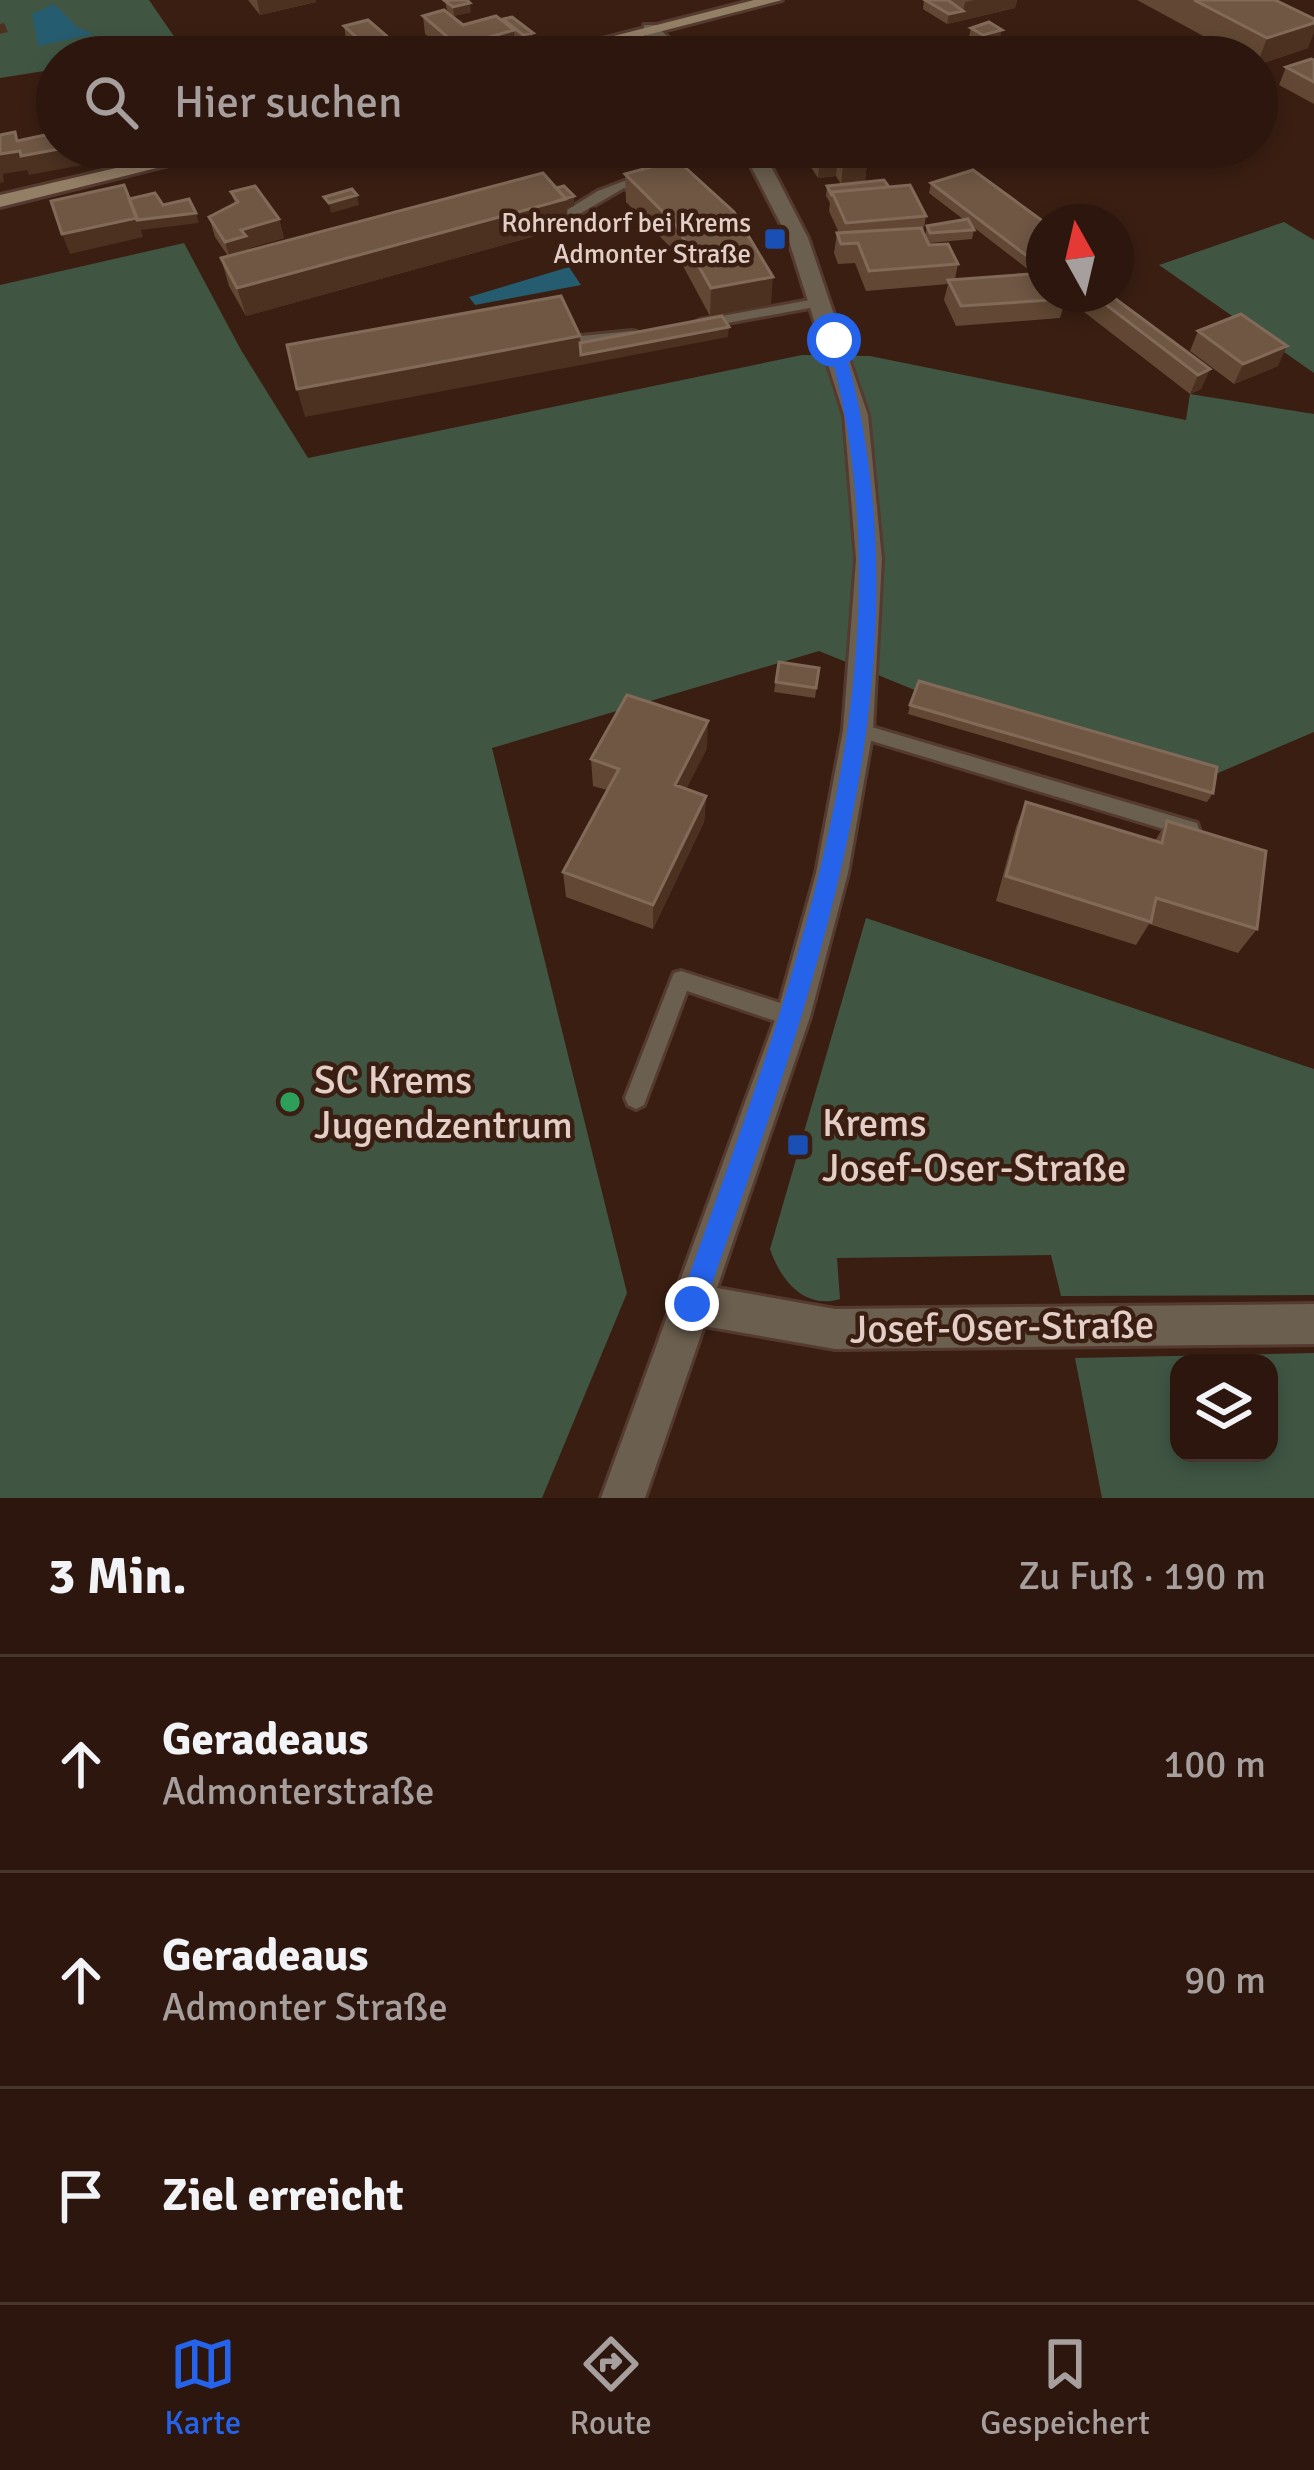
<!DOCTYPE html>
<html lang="de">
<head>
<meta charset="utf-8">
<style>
	:root { --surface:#2c160e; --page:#341f17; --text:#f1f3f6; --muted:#a69f9e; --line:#48352e; --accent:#2563eb }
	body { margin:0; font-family:Signika,sans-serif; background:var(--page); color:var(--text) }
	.controls { position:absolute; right:36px; bottom:36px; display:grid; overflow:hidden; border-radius:24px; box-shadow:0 6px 18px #0003 }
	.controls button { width:108px; height:108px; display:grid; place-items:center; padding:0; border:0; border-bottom:3px solid var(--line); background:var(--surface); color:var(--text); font:60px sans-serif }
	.compass { position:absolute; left:1026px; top:204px; width:108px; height:108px; border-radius:50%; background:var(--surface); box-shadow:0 6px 18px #0003; rotate:352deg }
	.stop { position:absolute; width:36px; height:36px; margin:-27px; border:9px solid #2563eb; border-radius:50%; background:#fff }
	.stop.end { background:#2563eb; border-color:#fff; box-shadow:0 3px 12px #0008 }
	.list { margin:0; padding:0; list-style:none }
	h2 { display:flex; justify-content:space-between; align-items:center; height:156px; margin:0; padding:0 48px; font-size:51px }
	h2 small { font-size:39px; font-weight:400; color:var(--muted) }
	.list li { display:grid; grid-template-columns:78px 1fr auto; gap:36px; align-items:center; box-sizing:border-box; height:216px; padding:0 48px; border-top:3px solid var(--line) }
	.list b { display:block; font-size:45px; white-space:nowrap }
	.list p { margin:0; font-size:39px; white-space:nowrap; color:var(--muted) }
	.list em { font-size:39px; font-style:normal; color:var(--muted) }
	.icon { flex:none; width:66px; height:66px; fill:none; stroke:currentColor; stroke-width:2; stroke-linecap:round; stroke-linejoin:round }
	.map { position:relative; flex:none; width:1314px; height:1498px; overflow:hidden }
	.search { position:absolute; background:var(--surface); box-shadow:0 6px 18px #0003; left:36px; right:36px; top:36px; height:132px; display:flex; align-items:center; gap:30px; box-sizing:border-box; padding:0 42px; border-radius:66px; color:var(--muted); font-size:45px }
	.sheet { height:804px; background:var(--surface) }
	nav { display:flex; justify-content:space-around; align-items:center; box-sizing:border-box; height:168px; border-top:3px solid var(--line); background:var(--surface); font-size:33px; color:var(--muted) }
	nav a { display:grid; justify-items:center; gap:6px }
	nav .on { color:var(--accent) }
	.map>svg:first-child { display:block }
</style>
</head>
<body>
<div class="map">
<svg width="1314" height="1498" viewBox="0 0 1314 1498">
	<rect width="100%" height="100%" fill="#3a1e12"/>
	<path fill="#405643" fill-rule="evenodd" d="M 0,0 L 149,0 L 182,48 L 129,57 L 57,57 L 57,69 L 0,78 Z
		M 1284,222 L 1314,240 L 1314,373 L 1159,265 Z
		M 184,243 L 241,350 L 308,458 L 802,355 L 870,356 L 1186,420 L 1190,394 L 1314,414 L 1314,732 L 1211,776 L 917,691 L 819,651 L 492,748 L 627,1293 L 542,1498 L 0,1498 L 0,285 Z
		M 866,918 L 1314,1069 L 1314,1295 L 1061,1296 L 1051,1255 L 837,1258 L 840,1299 C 804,1310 780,1279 770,1249 Z
		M 1314,1353 L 1314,1498 L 1102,1498 L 1075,1358 ZM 1179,1363 L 1269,1363 L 1269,1453 L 1179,1453 Z"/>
	<path fill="#265c6f" d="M 54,4 L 78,28 L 94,34 L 38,46 L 32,14 Z
		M 569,267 L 581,285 L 475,305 L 469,297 Z"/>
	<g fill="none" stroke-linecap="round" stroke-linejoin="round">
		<g stroke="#553a2f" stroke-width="6">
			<path id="lane" d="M 624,181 L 640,183 L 654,191 L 648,195 L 624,188 L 576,216 L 560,222 L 554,218 L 598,191 Z
				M 821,298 L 828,302 L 826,305 L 700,328 L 693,324 L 700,320 Z
				M 632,331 L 637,332 L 637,338 L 571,345 L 564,341 L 571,337 Z
				M 858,723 L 1190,821 L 1197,823 L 1199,829 L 1197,835 L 1190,837 L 852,735 L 849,730 L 852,725 Z
				M 681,971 L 793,1007 L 800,1010 L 803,1017 L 800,1024 L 793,1027 L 687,991 L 644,1105 L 636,1109 L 628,1105 L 625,1098 L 671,980 L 674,973 Z"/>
		</g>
		<g stroke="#553a2f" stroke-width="6">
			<path id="street" d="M 644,25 L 656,25 L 687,57 L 668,57 L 644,33 Z
				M 741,147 L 761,147 L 808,238 L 868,415 L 882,559 L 873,730 L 848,873 L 810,1017 L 717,1288 L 835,1309 L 1314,1304 L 1314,1344 L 835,1349 L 704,1326 L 645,1498 L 601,1498 L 776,1017 L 816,873 L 843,730 L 856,559 L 844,415 L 788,238 Z"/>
		</g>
		<g stroke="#553a2f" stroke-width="6">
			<path id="secondary" d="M 754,0 L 782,0 L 562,57 L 532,57 Z
				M 206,147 L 241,147 L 0,207 L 0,195 Z"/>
		</g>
		<use href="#lane" fill="#6b5f4f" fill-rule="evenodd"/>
		<use href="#street" fill="#6b5f4f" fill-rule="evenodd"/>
		<use href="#secondary" fill="#937e66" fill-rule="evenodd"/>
	</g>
	<path fill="#624834" d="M 248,0 L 316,0 L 316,2 L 260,15 Z
		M 924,0 L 1017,0 L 1015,8 L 947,24 L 923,9 Z
		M 1137,0 L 1275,0 L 1308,48 L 1257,65 L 1257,57 L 1242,57 Z
		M 445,1 L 471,12 L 454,16 L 447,10 Z
		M 423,16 L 463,25 L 503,22 L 503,19 L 533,42 L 524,45 L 514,37 L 515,49 L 485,57 L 452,57 L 425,34 Z
		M 344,26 L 411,57 L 361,57 L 347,45 Z
		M 971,28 L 1000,39 L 981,44 L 969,37 Z
		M 1314,60 L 1314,104 L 1279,85 L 1286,67 Z
		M 372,147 L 447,147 L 447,150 L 413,161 L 404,152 L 384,159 Z
		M 806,147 L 882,147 L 887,151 L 886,160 L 867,163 L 865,181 L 841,184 L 836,176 L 818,178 L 805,158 Z
		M 625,174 L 771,305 L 710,316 L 676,253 L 626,202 Z
		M 931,183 L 1044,222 L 1044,294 L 1109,294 L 1210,369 L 1201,389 L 1190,394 L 1066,298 L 1060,318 L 956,326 L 944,300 L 948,284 L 866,291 L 855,263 L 838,264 L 834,253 L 837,233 L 839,233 L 829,211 L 830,203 L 826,196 L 827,186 L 889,187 L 926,216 L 923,233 L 929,245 L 958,264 L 955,279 L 1034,274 L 972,226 L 974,230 L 972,239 L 929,243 L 925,236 L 927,226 L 963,219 L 929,193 Z
		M 556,188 L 574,196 L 574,206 L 567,208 L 568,227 L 246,316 L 229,286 L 221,258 L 228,256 L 215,237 L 209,217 L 235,204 L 231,192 L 279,219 L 284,238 L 249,248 L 250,250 Z
		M 1198,331 L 1278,366 L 1234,384 L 1190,351 Z
		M 779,662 L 819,668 L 815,698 L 774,692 Z
		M 910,705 L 1213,793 L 1207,802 L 908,714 Z
		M 707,748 L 686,789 L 706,796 L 704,822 L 653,929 L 566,897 L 563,872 L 607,790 L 593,786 L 591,759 Z
		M 1026,802 L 1155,841 L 1167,821 L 1257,929 L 1238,953 L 1149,924 L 1136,945 L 996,901 L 1016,827 Z"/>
	<path fill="#4c3120" d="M 257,0 L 316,0 L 316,2 L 260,15 Z
		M 974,0 L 1017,0 L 1015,8 L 947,24 L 949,14 L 963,11 L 965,2 Z
		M 470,3 L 471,12 L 454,16 L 453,7 Z
		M 4,23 L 8,32 L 0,34 L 0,24 Z
		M 1314,23 L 1314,33 L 1308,48 L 1257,65 L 1267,38 Z
		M 514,30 L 515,49 L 485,57 L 459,57 L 458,46 Z
		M 1002,30 L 1000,39 L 981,44 L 983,35 Z
		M 533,33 L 533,42 L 524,45 L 523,35 Z
		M 70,147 L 127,147 L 130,156 L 29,175 L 27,170 L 3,174 L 4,182 L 0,183 L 0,154 L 20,151 L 24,155 Z
		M 382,147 L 403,147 L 404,152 L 384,159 Z
		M 411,147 L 447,147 L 447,150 L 413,161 Z
		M 887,151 L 886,160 L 867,163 L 865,181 L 841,184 L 843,165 L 855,155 Z
		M 838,157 L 836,176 L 818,178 L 820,159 Z
		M 357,195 L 359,205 L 331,213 L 329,203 Z
		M 574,196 L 574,206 L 567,208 L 568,227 L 246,316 L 237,288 Z
		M 196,213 L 199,223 L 141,230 L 143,237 L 70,254 L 62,234 L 137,218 Z
		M 279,219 L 284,238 L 249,248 L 251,255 L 231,262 L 225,242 L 241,230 Z
		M 773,277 L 771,305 L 710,316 L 711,288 Z
		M 729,327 L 728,337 L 581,365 L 581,355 Z
		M 580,336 L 581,365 L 305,417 L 297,389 Z
		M 1287,346 L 1278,366 L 1234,384 L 1243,364 Z
		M 1210,369 L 1201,389 L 1190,394 L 1198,375 Z
		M 708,721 L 707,748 L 675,811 L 675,785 Z
		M 706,796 L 704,822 L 653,929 L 653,905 Z"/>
	<path fill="#705744" stroke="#826a58" stroke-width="3" d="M 449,0 L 467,0 L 470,3 L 453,7 L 445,1 Z
		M 925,0 L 948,0 L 963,11 L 949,14 Z
		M 1194,0 L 1275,0 L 1314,19 L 1314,23 L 1267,38 Z
		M 444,10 L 463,25 L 496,16 L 514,30 L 458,46 L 423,16 Z
		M 512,17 L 533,33 L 523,35 L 503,19 Z
		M 368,20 L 411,57 L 379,57 L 344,26 Z
		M 989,22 L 1002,30 L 983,35 L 971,28 Z
		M 1311,59 L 1314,60 L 1314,82 L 1286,67 Z
		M 15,132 L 17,141 L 50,134 L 52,139 L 57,138 L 57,147 L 70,147 L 21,156 L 20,151 L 0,154 L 0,135 Z
		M 812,147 L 858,147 L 867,161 L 843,165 L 838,157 L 820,159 Z
		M 858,147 L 882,147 L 887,151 L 862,154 Z
		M 677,160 L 734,212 L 773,277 L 711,288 L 676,225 L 625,174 Z
		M 973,170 L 1044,222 L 1044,269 L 931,183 Z
		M 543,173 L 566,199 L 237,288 L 221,258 Z
		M 884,180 L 889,187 L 832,192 L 831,194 L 827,186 Z
		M 124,185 L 137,218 L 62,234 L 51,201 Z
		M 910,185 L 926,216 L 846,223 L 832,192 Z
		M 255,186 L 279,219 L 241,230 L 246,236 L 225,242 L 209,217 L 238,202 L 231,192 Z
		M 564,186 L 574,196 L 554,202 L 566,199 L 556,188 Z
		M 352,189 L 357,195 L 329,203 L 324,197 Z
		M 155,193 L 163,205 L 189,199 L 196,213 L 137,220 L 129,199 Z
		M 968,219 L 974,230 L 930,233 L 927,226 Z
		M 921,228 L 929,245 L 948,244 L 958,264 L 869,271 L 858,243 L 841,244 L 837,233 Z
		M 1044,273 L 1044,294 L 1063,294 L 1066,299 L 961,306 L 948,280 Z
		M 1092,294 L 1109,294 L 1210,369 L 1198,375 Z
		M 561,296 L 580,336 L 297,389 L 287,345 Z
		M 1241,314 L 1287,346 L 1243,364 L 1198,331 Z
		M 722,316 L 729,327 L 581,355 L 580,343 Z
		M 779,662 L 819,668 L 816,688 L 776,682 Z
		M 919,681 L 1217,767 L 1213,793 L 910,705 Z
		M 627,695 L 708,721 L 675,785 L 706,796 L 653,905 L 563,872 L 619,769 L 591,759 Z
		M 1026,802 L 1162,843 L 1167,821 L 1266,851 L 1257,929 L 1156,898 L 1151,922 L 1006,876 Z"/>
	<path fill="#2563eb" d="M 834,336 L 842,340 C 939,667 811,996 705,1304 L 692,1317 L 679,1304 C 788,997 921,668 827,340 Z"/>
	<g fill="#1a4fb4" stroke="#3a1e12" stroke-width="4.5">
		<rect x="763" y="227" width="24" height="24" rx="6"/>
		<rect x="786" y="1133" width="24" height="24" rx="6"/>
	</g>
	<circle fill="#2e9e5b" stroke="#3a1e12" stroke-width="4.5" cx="290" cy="1102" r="12"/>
	<g text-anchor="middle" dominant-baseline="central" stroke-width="9" stroke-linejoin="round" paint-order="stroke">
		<g font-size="27" fill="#e3cfc7" stroke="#3a1e12" text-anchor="end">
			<text x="751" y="223">Rohrendorf bei Krems<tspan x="751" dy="31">Admonter Straße</tspan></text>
		</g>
		<g font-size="39" fill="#e3cfc7" stroke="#3a1e12" text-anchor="start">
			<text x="314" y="1080">SC Krems<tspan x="314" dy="45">Jugendzentrum</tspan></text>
			<text x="822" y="1123">Krems<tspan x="822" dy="45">Josef-Oser-Straße</tspan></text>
		</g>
		<g font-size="39" fill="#e3cfc7" stroke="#3a1e12">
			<text transform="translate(1002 1327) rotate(-1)">Josef-Oser-Straße</text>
		</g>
	</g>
</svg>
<div class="controls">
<button><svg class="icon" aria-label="layers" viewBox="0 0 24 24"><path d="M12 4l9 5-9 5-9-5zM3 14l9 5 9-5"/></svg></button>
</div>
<svg class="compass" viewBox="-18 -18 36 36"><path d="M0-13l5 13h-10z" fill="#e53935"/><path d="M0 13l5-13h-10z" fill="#a69f9e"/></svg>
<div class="stop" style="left:834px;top:340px"></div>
<div class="stop end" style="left:692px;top:1304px"></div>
<div class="search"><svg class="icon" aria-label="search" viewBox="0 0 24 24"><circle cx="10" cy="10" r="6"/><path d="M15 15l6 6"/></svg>Hier suchen</div>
</div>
<section class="sheet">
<h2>3 Min.<small>Zu Fuß · 190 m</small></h2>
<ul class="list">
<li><svg class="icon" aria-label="ahead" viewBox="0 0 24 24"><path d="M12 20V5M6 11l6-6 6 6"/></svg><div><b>Geradeaus</b><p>Admonterstraße</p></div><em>100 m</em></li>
<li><svg class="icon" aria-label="ahead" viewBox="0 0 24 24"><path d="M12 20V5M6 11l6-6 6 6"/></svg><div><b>Geradeaus</b><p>Admonter Straße</p></div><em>90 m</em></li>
<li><svg class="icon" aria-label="arrive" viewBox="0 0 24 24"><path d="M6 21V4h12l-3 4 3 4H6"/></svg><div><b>Ziel erreicht</b></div></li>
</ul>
</section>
<nav>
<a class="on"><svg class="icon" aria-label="map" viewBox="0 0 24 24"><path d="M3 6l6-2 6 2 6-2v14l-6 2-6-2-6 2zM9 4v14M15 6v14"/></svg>Karte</a>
<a><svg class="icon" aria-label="directions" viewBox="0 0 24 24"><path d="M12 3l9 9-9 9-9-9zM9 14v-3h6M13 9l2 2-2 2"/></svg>Route</a>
<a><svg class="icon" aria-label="saved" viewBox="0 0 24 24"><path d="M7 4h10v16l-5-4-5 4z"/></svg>Gespeichert</a>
</nav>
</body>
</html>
